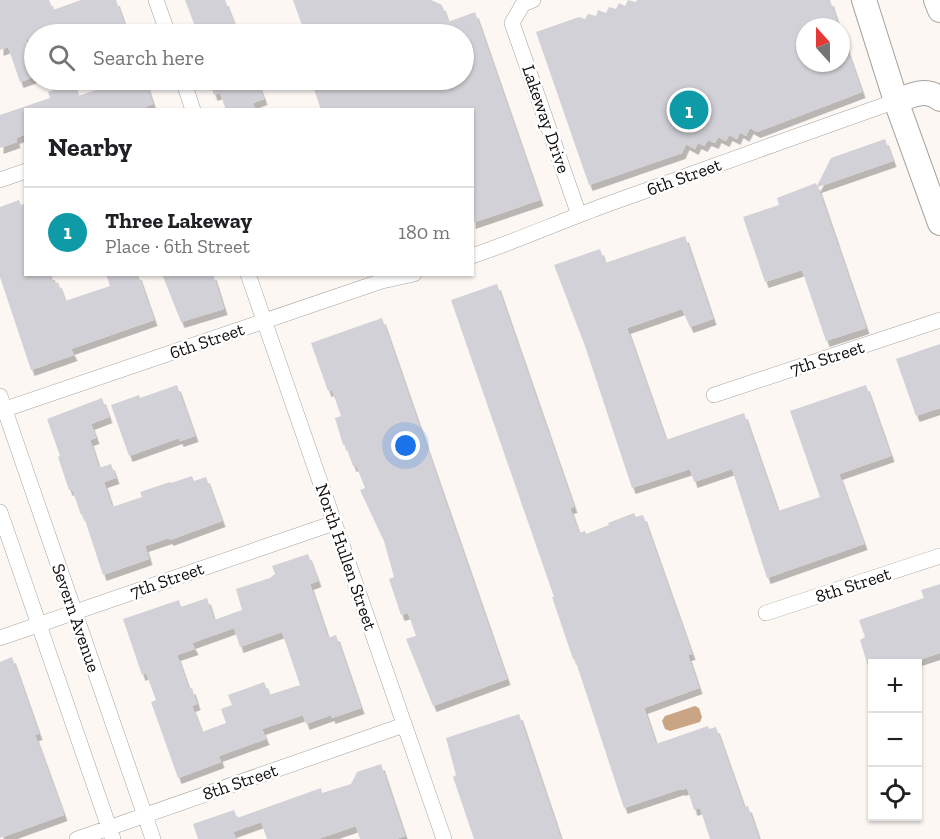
<!DOCTYPE html>
<html lang="en">
<head>
<meta charset="utf-8">
<style>
	:root { --surface:#fff; --page:#f6f6f6; --text:#202124; --muted:#757577; --line:#e0e0e0; --accent:#765dd7 }
	body { margin:0; font-family:"Zilla Slab",serif; background:var(--page); color:var(--text) }
	.controls { position:absolute; right:18px; bottom:18px; display:grid; overflow:hidden; border-radius:0px; box-shadow:0 2px 4px #0004 }
	.controls button { width:54px; height:54px; display:grid; place-items:center; padding:0; border:0; border-bottom:2px solid var(--line); background:var(--surface); color:var(--text); font:30px sans-serif }
	.compass { position:absolute; left:796px; top:18px; width:54px; height:54px; border-radius:50%; background:var(--surface); box-shadow:0 2px 4px #0004; rotate:339deg }
	.you { position:absolute; left:406px; top:446px; width:21px; height:21px; margin:-15px; border:4px solid #fff; border-radius:50%; background:#1a73e8; box-shadow:0 0 0 9px #1a73e833 }
	.badge { display:grid; place-items:center; width:39px; height:39px; border-radius:50%; background:var(--accent); color:#fff; font-size:20px; font-weight:700 }
	.pin { position:absolute; translate:-50% -50%; border:3px solid #fff; box-shadow:0 2px 6px #0006 }
	.list { margin:0; padding:0; list-style:none }
	h2 { display:flex; justify-content:space-between; align-items:center; height:78px; margin:0; padding:0 24px; font-size:26px }
	h2 small { font-size:20px; font-weight:400; color:var(--muted) }
	.list li { display:grid; grid-template-columns:39px 1fr auto; gap:18px; align-items:center; box-sizing:border-box; height:90px; padding:0 24px; border-top:2px solid var(--line) }
	.list b { display:block; font-size:22px; white-space:nowrap }
	.list p { margin:0; font-size:20px; white-space:nowrap; color:var(--muted) }
	.list em { font-size:20px; font-style:normal; color:var(--muted) }
	.icon { flex:none; width:33px; height:33px; fill:none; stroke:currentColor; stroke-width:2; stroke-linecap:round; stroke-linejoin:round }
	.map { position:relative; flex:none; width:940px; height:839px; overflow:hidden }
	.search { position:absolute; background:var(--surface); box-shadow:0 2px 4px #0004; left:24px; top:24px; width:450px; height:66px; display:flex; align-items:center; gap:15px; box-sizing:border-box; padding:0 21px; border-radius:33px; color:var(--muted); font-size:22px }
	.panel { position:absolute; background:var(--surface); box-shadow:0 2px 4px #0004; left:24px; top:108px; width:450px; height:168px; border-radius:0px }
	.map>svg:first-child { display:block }
</style>
</head>
<body>
<div class="map">
<svg width="940" height="839" viewBox="0 0 940 839">
	<defs>
		<filter id="shadow"><feDropShadow dx="3.5" dy="6" stdDeviation="0" flood-color="#0004"/></filter>
	</defs>
	<rect width="100%" height="100%" fill="#fcf7f3"/>
	<path fill="#caa585" d="M 695,706 L 699,708 L 702,717 L 700,722 L 670,731 L 665,729 L 662,721 L 665,716 Z"/>
	<path fill="#d2d1d7" fill-rule="evenodd" filter="url(#shadow)" d="M 0,0 L 49,0 L 53,10 L 81,0 L 116,0 L 128,34 L 64,34 L 63,27 L 42,34 L 34,34 L 34,37 L 26,40 L 34,63 L 34,77 L 20,82 L 8,47 L 0,50 Z
		M 185,0 L 225,0 L 238,34 L 198,34 Z
		M 293,0 L 431,0 L 442,5 L 448,22 L 475,12 L 540,200 L 472,223 L 472,110 L 321,110 L 311,80 L 464,80 L 464,34 L 305,34 Z
		M 628,0 L 636,2 L 637,0 L 830,0 L 839,27 L 805,27 L 805,63 L 841,63 L 841,38 L 843,38 L 862,92 L 757,132 L 750,128 L 746,136 L 740,132 L 737,139 L 729,135 L 726,141 L 718,137 L 715,143 L 708,140 L 704,146 L 698,143 L 695,149 L 686,144 L 682,153 L 589,185 L 536,32 L 579,17 L 585,19 L 588,14 L 596,16 L 598,10 L 606,13 L 609,7 L 616,9 L 619,3 L 625,6 Z
		M 99,80 L 145,80 L 153,104 L 138,110 L 26,110 L 26,134 L 16,138 L 17,142 L 0,148 L 0,115 L 50,98 L 48,92 L 73,83 L 78,96 L 102,88 Z
		M 216,80 L 257,80 L 264,99 L 253,103 L 255,110 L 226,110 L 220,93 L 214,95 L 210,83 L 216,81 Z
		M 885,139 L 893,161 L 818,187 L 866,328 L 826,341 L 802,270 L 765,282 L 743,217 L 779,205 L 777,198 L 816,183 L 817,186 L 831,158 Z
		M 19,200 L 21,205 L 26,203 L 26,274 L 51,274 L 54,284 L 58,282 L 65,301 L 110,286 L 106,274 L 138,274 L 154,320 L 71,349 L 74,355 L 31,370 L 0,277 L 0,207 Z
		M 685,236 L 713,319 L 690,327 L 682,309 L 627,328 L 666,440 L 744,413 L 778,511 L 820,497 L 790,411 L 866,385 L 891,456 L 839,474 L 864,544 L 767,578 L 732,469 L 694,482 L 690,469 L 632,488 L 585,346 L 554,265 L 600,249 L 605,263 Z
		M 162,274 L 213,274 L 224,309 L 181,322 Z
		M 497,284 L 574,507 L 570,508 L 579,533 L 585,531 L 586,534 L 609,525 L 608,523 L 634,513 L 636,517 L 643,515 L 692,654 L 688,655 L 699,688 L 644,708 L 656,744 L 708,726 L 709,729 L 716,727 L 742,801 L 744,807 L 748,806 L 759,839 L 710,839 L 700,808 L 694,810 L 687,788 L 682,790 L 681,789 L 624,808 L 575,659 L 573,659 L 552,597 L 554,597 L 451,300 Z
		M 382,318 L 507,679 L 433,706 L 406,639 L 416,636 L 408,613 L 401,615 L 389,579 L 394,577 L 384,541 L 360,490 L 365,488 L 356,465 L 353,466 L 345,444 L 343,445 L 335,418 L 341,416 L 332,390 L 328,391 L 311,343 Z
		M 940,344 L 940,408 L 916,416 L 896,359 Z
		M 177,385 L 195,436 L 180,441 L 179,438 L 129,456 L 111,405 L 139,395 L 140,398 Z
		M 102,398 L 109,417 L 91,424 L 96,438 L 90,440 L 99,468 L 111,464 L 116,478 L 104,482 L 112,507 L 142,497 L 140,492 L 170,482 L 171,483 L 192,476 L 194,481 L 206,477 L 222,521 L 170,540 L 169,538 L 145,546 L 149,559 L 103,575 L 83,514 L 81,515 L 72,489 L 69,490 L 58,457 L 60,456 L 47,419 Z
		M 308,554 L 318,581 L 310,584 L 328,638 L 336,635 L 361,708 L 332,718 L 331,715 L 306,724 L 303,715 L 262,729 L 266,739 L 219,756 L 221,762 L 178,778 L 151,702 L 156,700 L 146,673 L 142,675 L 123,619 L 179,600 L 181,607 L 207,598 L 214,620 L 242,610 L 236,589 L 270,578 L 275,574 L 272,566 ZM 234,628 L 240,647 L 282,632 L 300,685 L 269,695 L 264,682 L 228,695 L 232,705 L 221,709 L 226,723 L 202,732 L 192,706 L 197,704 L 192,688 L 189,689 L 177,655 L 195,649 L 192,643 Z
		M 940,584 L 940,653 L 909,663 L 873,663 L 868,666 L 860,640 L 865,637 L 859,620 L 924,598 L 921,590 Z
		M 12,657 L 39,734 L 35,735 L 64,815 L 0,838 L 0,662 Z
		M 519,714 L 561,839 L 474,839 L 453,777 L 456,775 L 446,738 Z
		M 381,764 L 405,836 L 396,839 L 360,839 L 356,826 L 318,839 L 267,839 L 261,822 L 233,832 L 236,839 L 198,839 L 193,824 L 234,810 L 237,818 L 321,788 L 322,793 L 351,784 L 357,772 Z"/>
	<g fill="none" stroke-linecap="round" stroke-linejoin="round">
		<g stroke="#a7a39f" stroke-width="16">
			<path id="minor" d="M 156,0 L 168,34
				M 533,0 L 523,4 L 512,23 L 579,215
				M 183,80 L 193,110
				M 0,180 L 26,171
				M 472,256 C 516,241 557,223 600,207 C 699,171 797,136 896,101
				M 248,274 L 444,839
				M 714,395 L 940,320
				M 0,396 L 153,839
				M 0,411 L 382,281 L 414,274
				M 0,512 L 113,839
				M 766,613 L 940,556
				M 0,638 L 334,523
				M 77,839 L 404,725"/>
		</g>
		<g stroke="#a7a39f" stroke-width="26">
			<path id="trunk" d="M 864,0 L 896,101 L 940,223
				M 936,0 L 940,10
				M 896,101 C 911,96 926,87 940,99"/>
		</g>
		<use href="#minor" stroke="#fff" stroke-width="15"/>
		<use href="#trunk" stroke="#fff" stroke-width="24"/>
	</g>
	<g text-anchor="middle" dominant-baseline="central" stroke-width="5" stroke-linejoin="round" paint-order="stroke">
		<g font-size="18" fill="#100e0d" stroke="#fff">
			<text transform="translate(546 119) rotate(71)">Lakeway Drive</text>
			<text transform="translate(684 177) rotate(-20)">6th Street</text>
			<text transform="translate(207 341) rotate(-19)">6th Street</text>
			<text transform="translate(827 358) rotate(-18)">7th Street</text>
			<text transform="translate(346 557) rotate(71)">North Hullen Street</text>
			<text transform="translate(167 580) rotate(-19)">7th Street</text>
			<text transform="translate(853 585) rotate(-18)">8th Street</text>
			<text transform="translate(76 618) rotate(71)">Severn Avenue</text>
			<text transform="translate(240 782) rotate(-19)">8th Street</text>
		</g>
	</g>
</svg>
<div class="controls">
<button>+</button>
<button>−</button>
<button><svg class="icon" aria-label="locate" viewBox="0 0 24 24"><circle cx="12" cy="12" r="6"/><path d="M12 2v4M12 18v4M2 12h4M18 12h4"/></svg></button>
</div>
<svg class="compass" viewBox="-18 -18 36 36"><path d="M0-13l5 13h-10z" fill="#e53935"/><path d="M0 13l5-13h-10z" fill="#757577"/></svg>
<div class="you"></div>
<div class="pin badge" style="left:689px;top:110px;background:#0f9aa8">1</div>
<div class="search"><svg class="icon" aria-label="search" viewBox="0 0 24 24"><circle cx="10" cy="10" r="6"/><path d="M15 15l6 6"/></svg>Search here</div>
<section class="panel">
<h2>Nearby<small></small></h2>
<ul class="list">
<li><span class="badge" style="background:#0f9aa8">1</span><div><b>Three Lakeway</b><p>Place · 6th Street</p></div><em>180 m</em></li>
</ul>
</section>
</div>
</body>
</html>
